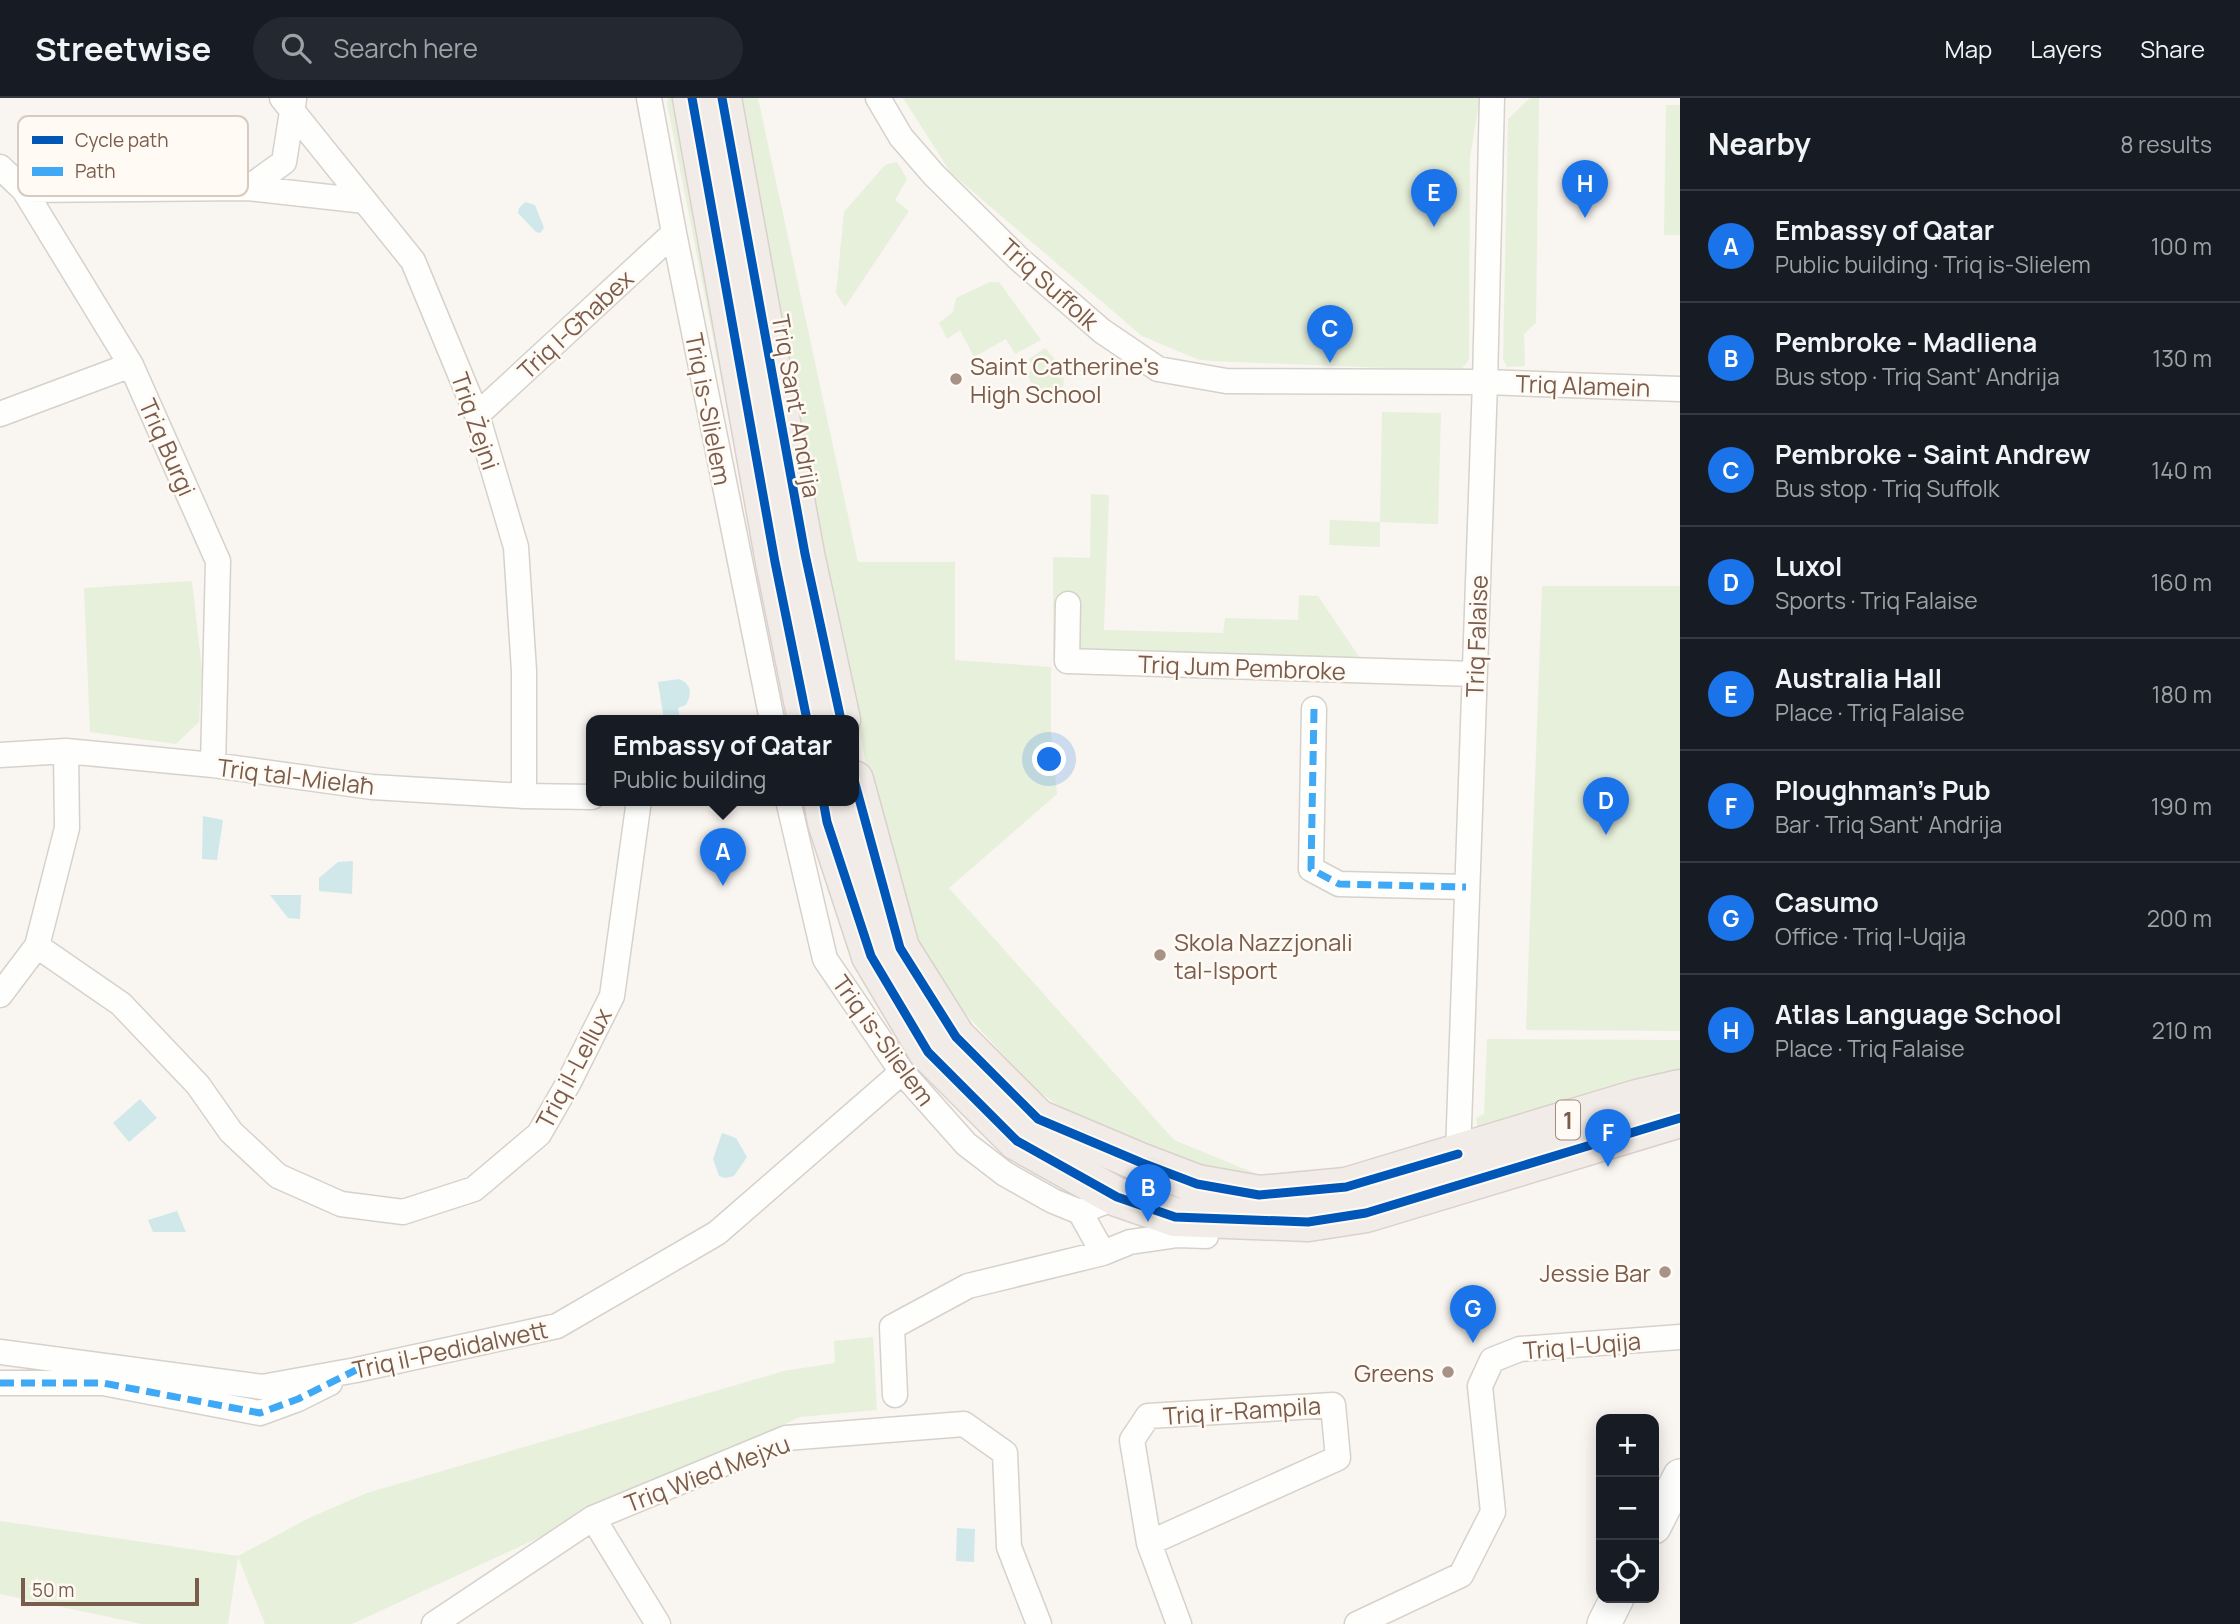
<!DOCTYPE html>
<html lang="en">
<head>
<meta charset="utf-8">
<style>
	:root { --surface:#171b24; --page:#242831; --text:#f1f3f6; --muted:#9ea1a6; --line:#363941; --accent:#1a73e8 }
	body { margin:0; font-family:Manrope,sans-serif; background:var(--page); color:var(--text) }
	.controls { position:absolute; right:21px; bottom:21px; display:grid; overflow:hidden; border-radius:14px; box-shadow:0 4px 18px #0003 }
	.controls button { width:63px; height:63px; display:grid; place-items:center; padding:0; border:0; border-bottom:2px solid var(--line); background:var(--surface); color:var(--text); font:35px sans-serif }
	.scale { position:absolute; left:21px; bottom:18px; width:178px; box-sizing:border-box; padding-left:7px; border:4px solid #7a5c4d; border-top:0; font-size:19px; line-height:24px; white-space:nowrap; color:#7a5c4d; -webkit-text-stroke:5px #fffaf3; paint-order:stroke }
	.you { position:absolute; left:1050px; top:662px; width:24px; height:24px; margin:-18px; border:5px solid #fff; border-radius:50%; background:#1a73e8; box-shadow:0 0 0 10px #1a73e833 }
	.badge { display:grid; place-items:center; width:46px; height:46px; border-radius:50%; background:var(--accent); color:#fff; font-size:23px; font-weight:700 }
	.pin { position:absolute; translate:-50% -58px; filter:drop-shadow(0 2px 4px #0008) }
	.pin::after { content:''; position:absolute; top:37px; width:24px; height:21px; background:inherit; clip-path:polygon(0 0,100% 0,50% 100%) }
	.popup { position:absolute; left:586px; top:617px; width:273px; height:91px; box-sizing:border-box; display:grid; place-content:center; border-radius:14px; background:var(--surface); filter:drop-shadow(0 2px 5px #0005); font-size:23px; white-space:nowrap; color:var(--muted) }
	.popup b { font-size:26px; color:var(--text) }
	.popup::after { content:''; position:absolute; left:50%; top:100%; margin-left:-14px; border:14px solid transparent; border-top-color:var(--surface) }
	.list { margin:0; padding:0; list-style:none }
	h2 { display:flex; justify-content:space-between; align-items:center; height:91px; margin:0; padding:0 28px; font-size:30px }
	h2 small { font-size:23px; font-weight:400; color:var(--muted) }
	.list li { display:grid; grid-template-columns:46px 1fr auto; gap:21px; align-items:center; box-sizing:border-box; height:112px; padding:0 28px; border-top:2px solid var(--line) }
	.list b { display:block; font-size:26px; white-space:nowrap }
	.list p { margin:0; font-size:23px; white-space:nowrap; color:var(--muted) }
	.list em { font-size:23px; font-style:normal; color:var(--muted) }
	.icon { flex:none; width:38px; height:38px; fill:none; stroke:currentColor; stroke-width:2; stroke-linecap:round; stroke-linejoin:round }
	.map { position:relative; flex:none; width:1680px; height:1526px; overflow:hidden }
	header { display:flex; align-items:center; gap:42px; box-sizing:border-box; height:98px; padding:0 35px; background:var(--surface); border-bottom:2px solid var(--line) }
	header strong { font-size:33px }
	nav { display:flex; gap:38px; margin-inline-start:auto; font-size:24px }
	.search { width:490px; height:63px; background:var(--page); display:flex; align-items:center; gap:18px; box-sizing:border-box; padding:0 24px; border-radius:38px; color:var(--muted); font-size:26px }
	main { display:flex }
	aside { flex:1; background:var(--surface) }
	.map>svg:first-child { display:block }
</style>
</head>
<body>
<header>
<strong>Streetwise</strong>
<div class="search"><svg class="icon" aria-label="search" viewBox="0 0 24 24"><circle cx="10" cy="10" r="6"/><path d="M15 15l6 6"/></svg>Search here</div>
<nav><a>Map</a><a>Layers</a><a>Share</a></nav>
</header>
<main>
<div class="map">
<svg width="1680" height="1526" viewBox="0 0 1680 1526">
	<rect width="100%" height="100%" fill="#f9f5f0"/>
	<path fill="#e7f0db" d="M 669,0 L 675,0 L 695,135 L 806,622 L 788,622 L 667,5 Z
		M 733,0 L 758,0 L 858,464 L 955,464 L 955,562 L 1051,569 L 1051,635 L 1057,696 L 949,790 L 1174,1042 L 1264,1079 L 1192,1069 L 1108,1044 L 1033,989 L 962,912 L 913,837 L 880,736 Z
		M 903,0 L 1480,0 L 1470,59 L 1469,262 L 1460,273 L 1211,263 L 1197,261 L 1142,238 L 951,75 Z
		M 1530,0 L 1539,0 L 1536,225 L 1524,236 L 1525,268 L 1507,269 L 1503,261 L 1508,21 Z
		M 1666,7 L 1680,7 L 1680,137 L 1664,137 Z
		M 897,64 L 907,81 L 895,102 L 909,113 L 845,209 L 836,195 L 844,114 L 885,67 Z
		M 990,184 L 999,184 L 1041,242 L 1015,256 L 1006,241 L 974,259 L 960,232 L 947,241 L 939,225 L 953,214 L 956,200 Z
		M 1045,250 C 1058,265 1066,269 1063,290 L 1037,295 L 1026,275 L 1034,271 L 1029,261 Z
		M 1382,314 L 1441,315 L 1438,426 L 1380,424 L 1380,449 L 1329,447 L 1330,422 L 1380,424 Z
		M 1091,396 L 1109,397 L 1104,532 L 1223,535 L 1225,520 L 1298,522 L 1299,497 L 1318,498 L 1364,566 L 1053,558 L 1053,459 L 1090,460 Z
		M 192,483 L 202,572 L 199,624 L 176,646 L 90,634 L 84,490 Z
		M 1542,488 L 1680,488 L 1680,933 L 1526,932 Z
		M 1487,941 L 1680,942 L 1680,975 L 1577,998 L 1478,1033 L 1476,1020 L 1484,1016 Z
		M 873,1239 L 877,1312 L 800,1319 L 352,1526 L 265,1526 L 238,1459 L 228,1526 L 142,1526 L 0,1496 L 0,1423 L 238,1458 L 309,1420 L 367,1395 L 784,1273 L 835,1265 L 834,1243 Z"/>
	<path fill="#d0e8ea" d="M 525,104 L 535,107 L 544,130 L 540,135 L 536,134 L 518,115 L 519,110 Z
		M 679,581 C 692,586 692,596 686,607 L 678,610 L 680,622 L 664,622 L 658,584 Z
		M 203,718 L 223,722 L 217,762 L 202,761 Z
		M 353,763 L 352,796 L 319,793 L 319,780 L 338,764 Z
		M 270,797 L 301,797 L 300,821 L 288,820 Z
		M 140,1001 L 157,1020 L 129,1044 L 113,1025 Z
		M 722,1035 L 736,1040 L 747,1059 L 734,1078 L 725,1080 L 719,1078 L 713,1061 Z
		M 177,1113 L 186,1134 L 153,1134 L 148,1122 Z
		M 957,1430 L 975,1431 L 974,1464 L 956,1463 Z"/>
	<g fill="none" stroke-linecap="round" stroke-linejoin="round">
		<g stroke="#d7d1cb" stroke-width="27">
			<path id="minor" d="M 282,0 L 413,163 L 477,317 L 516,449 L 524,573 L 524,698
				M 649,0 L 674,135 L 772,622
				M 878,0 L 901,39 L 934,77 L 1019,161 L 1102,233 L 1158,271 L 1226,283 L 1485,284 L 1680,291
				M 0,69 L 24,92 L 131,267 L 218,463 L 213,667
				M 248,90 L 365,103
				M 24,92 L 248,90 L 284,64 L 294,1
				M 0,316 L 131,267
				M 477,317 L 674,135
				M 1068,506 L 1067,563 L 1474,576
				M 1314,611 L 1311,771 L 1339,786 L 1466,789
				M 0,657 L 66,653 L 213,667 L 372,689 L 524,698 L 592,699
				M 788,702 L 825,861 L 902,974 L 966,1046 L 1005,1076 L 1053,1103 L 1080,1114 L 1117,1099
				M 37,848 L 121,906 L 198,987 L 231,1034 L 278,1078 L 341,1106 L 403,1114 L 474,1091 L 539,1036 L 569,984 L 612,898 L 639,702
				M 0,897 L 37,848 L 67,730 L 66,653
				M 1458,1056 L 1485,284 L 1492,0
				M 1080,1114 L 1103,1155
				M 0,1254 L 262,1289 L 356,1272 L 557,1228 L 717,1135 L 902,974
				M 0,1285 L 103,1285 L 260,1315 L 298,1301 L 330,1285
				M 895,1297 L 892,1229 L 968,1188 L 1103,1155 L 1130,1144 L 1178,1137 L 1206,1138
				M 593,1420 L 658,1526
				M 1149,1445 L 1338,1360 L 1333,1307 L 1148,1318 L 1132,1342 L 1149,1445 L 1179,1526
				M 434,1526 L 593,1420 L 786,1340 L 964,1326 L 1005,1355 L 1009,1449 L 1039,1526
				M 1357,1526 L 1461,1477 L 1493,1414 L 1480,1288 L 1492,1262 L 1520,1251 L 1680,1239"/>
		</g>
		<g stroke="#d9d2cb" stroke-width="36">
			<path id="secondary" d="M 1654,1429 L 1680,1378
				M 1604,1526 L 1617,1500"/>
		</g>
		<g stroke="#dad1cc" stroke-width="41">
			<path id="trunk" d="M 692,0 L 775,464 L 807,622
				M 722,0 L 805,456 L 841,622
				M 854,682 L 900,850 L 956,939 L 1038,1021 L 1142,1065 L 1197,1086 L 1259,1097 L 1346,1089 L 1637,1001 L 1680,991
				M 823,702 L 827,724 L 871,858 L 928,954 L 1017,1043 L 1117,1099 L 1175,1119 L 1308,1124 L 1366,1115 L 1680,1020"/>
		</g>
		<use href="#minor" stroke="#fefefd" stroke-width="24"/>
		<use href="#secondary" stroke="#fefefd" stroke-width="33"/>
		<use href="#trunk" stroke="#f2ece8" stroke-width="38"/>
		<path stroke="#3fa9f5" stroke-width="7" stroke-dasharray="14 7" stroke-linecap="butt" d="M 1314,611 L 1311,771 L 1339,786 L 1466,789
			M 0,1285 L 103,1285 L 260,1315 L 298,1301 L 356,1272"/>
		<g stroke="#fffaf3" stroke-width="13">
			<path id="cycleway" d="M 692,0 L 775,464 L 807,622
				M 722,0 L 805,456 L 841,622
				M 854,682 L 900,850 L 956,939 L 1038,1021 L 1142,1065 L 1197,1086 L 1259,1097 L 1346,1089 L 1458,1056
				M 823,702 L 827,724 L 871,858 L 928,954 L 1017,1043 L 1117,1099 L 1175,1119 L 1308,1124 L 1366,1115 L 1680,1020"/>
		</g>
		<use href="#cycleway" stroke="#0057b8" stroke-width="9"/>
	</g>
	<g fill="#a69286" stroke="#fffaf3" stroke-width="2.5">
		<circle cx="956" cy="281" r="7"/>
		<circle cx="1160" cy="857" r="7"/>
		<circle cx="1665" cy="1174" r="7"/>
		<circle cx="1448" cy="1274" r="7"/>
	</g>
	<g text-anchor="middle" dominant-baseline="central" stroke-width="5" stroke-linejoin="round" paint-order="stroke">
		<rect fill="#fffaf3" stroke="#a28b7f" stroke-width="2" x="1556" y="1002.5" width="24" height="39" rx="5"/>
		<g font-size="23" font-weight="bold" fill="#7a5c4d">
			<text x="1568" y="1022">1</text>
		</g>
		<g font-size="24" fill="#7a5c4d" stroke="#fffaf3">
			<text transform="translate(1050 186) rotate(42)">Triq Suffolk</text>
			<text transform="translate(575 226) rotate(-43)">Triq l-Għabex</text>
			<text transform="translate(1583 287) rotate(2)">Triq Alamein</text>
			<text transform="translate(797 308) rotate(80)">Triq Sant' Andrija</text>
			<text transform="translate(709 311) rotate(79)">Triq is-Slielem</text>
			<text transform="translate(476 323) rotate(71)">Triq Żejni</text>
			<text transform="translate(168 349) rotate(66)">Triq Burgi</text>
			<text transform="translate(1476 538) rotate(-88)">Triq Falaise</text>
			<text transform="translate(1242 569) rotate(2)">Triq Jum Pembroke</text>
			<text transform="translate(296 678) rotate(7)">Triq tal-Mielaħ</text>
			<text transform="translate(884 942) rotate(54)">Triq is-Slielem</text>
			<text transform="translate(573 970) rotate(-62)">Triq il-Lellux</text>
			<text transform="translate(1582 1247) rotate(-5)">Triq l-Uqija</text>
			<text transform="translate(450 1251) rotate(-12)">Triq il-Pedidalwett</text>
			<text transform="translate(1242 1312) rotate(-4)">Triq ir-Rampila</text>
			<text transform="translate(707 1375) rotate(-21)">Triq Wied Mejxu</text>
		</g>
		<g font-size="24" fill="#7a5c4d" stroke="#fffaf3" text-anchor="start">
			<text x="970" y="267">Saint Catherine's<tspan x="970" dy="28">High School</tspan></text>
			<text x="1174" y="843">Skola Nazzjonali<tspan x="1174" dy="28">tal-Isport</tspan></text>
			<text x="1651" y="1174" text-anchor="end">Jessie Bar</text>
			<text x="1434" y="1274" text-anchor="end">Greens</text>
		</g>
	</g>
	<rect x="18" y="18" width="230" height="80" rx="10" fill="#fffaf3" stroke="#d7cbc1" stroke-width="2"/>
	<rect x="32" y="38" width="31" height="8" fill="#0057b8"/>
	<rect x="32" y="69" width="31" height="9" fill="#3fa9f5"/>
	<g font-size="19" fill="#7a5c4d">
		<text x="75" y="49">Cycle path</text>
		<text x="75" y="80">Path</text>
	</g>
</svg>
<div class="controls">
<button>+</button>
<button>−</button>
<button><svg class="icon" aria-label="locate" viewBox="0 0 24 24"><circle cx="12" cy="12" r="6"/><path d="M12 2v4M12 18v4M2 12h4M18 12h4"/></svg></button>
</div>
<div class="scale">50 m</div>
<div class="you"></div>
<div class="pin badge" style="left:723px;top:788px">A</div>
<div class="popup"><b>Embassy of Qatar</b>Public building</div>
<div class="pin badge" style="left:1148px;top:1124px">B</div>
<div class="pin badge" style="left:1330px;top:265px">C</div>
<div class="pin badge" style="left:1606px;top:737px">D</div>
<div class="pin badge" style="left:1434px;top:129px">E</div>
<div class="pin badge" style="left:1608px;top:1069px">F</div>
<div class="pin badge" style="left:1473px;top:1245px">G</div>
<div class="pin badge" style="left:1585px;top:120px">H</div>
</div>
<aside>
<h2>Nearby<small>8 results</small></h2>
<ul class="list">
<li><span class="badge">A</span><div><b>Embassy of Qatar</b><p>Public building · Triq is-Slielem</p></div><em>100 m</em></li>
<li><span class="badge">B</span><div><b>Pembroke - Madliena</b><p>Bus stop · Triq Sant' Andrija</p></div><em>130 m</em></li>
<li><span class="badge">C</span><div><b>Pembroke - Saint Andrew</b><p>Bus stop · Triq Suffolk</p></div><em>140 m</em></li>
<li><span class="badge">D</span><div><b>Luxol</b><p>Sports · Triq Falaise</p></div><em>160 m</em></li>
<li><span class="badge">E</span><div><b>Australia Hall</b><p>Place · Triq Falaise</p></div><em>180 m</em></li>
<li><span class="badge">F</span><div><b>Ploughman's Pub</b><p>Bar · Triq Sant' Andrija</p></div><em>190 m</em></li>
<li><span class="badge">G</span><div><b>Casumo</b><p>Office · Triq l-Uqija</p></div><em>200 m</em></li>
<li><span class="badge">H</span><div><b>Atlas Language School</b><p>Place · Triq Falaise</p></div><em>210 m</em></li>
</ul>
</aside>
</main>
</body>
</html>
